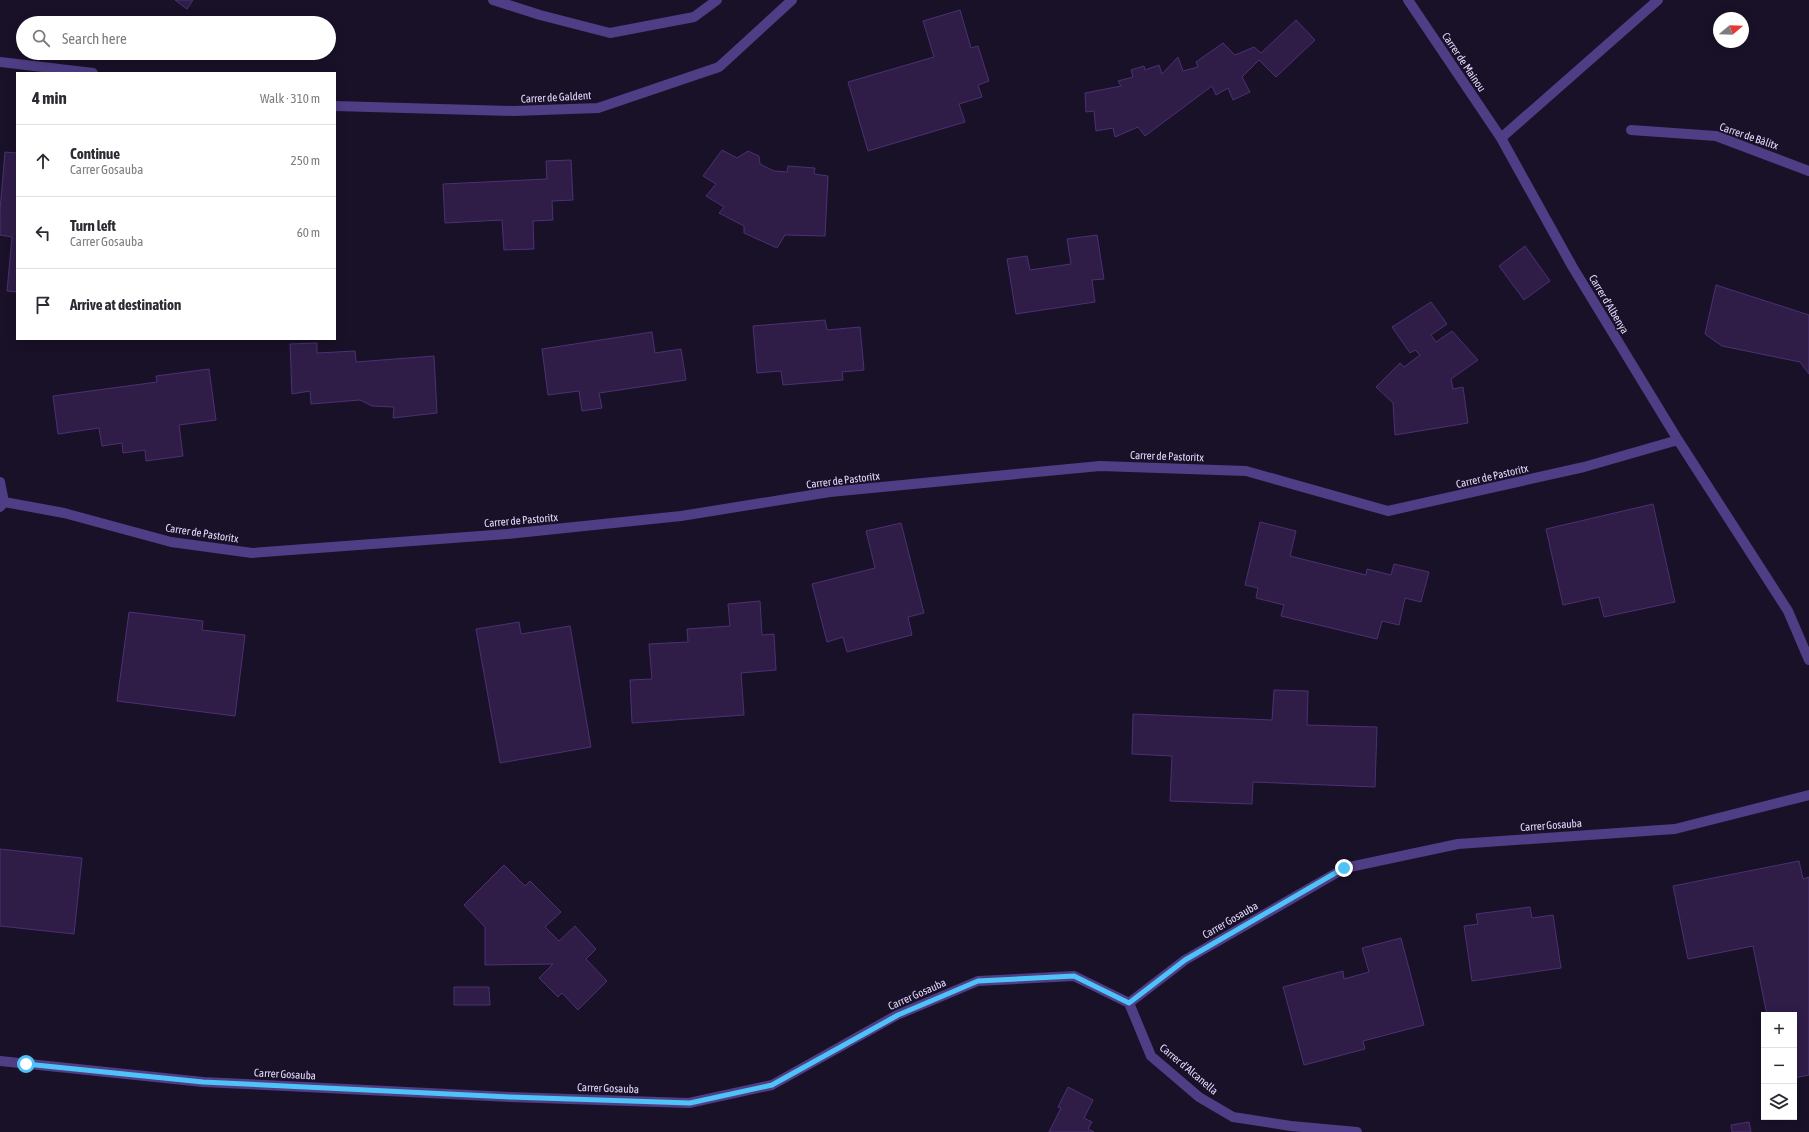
<!DOCTYPE html>
<html lang="en">
<head>
<meta charset="utf-8">
<style>
	:root { --surface:#fff; --page:#f2f2f3; --text:#2b2b33; --muted:#7c7c81; --line:#e1e1e2 }
	body { margin:0; font-family:"Asap Condensed",sans-serif; background:var(--page); color:var(--text) }
	.controls { position:absolute; right:12px; bottom:12px; display:grid; overflow:hidden; border-radius:0px; box-shadow:0 2px 10px #0003 }
	.controls button { width:36px; height:36px; display:grid; place-items:center; padding:0; border:0; border-bottom:1px solid var(--line); background:var(--surface); color:var(--text); font:20px sans-serif }
	.compass { position:absolute; left:1713px; top:12px; width:36px; height:36px; border-radius:50%; background:var(--surface); box-shadow:0 2px 10px #0003; rotate:71deg }
	.stop { position:absolute; width:12px; height:12px; margin:-9px; border:3px solid #4fc3f7; border-radius:50%; background:#fff }
	.stop.end { background:#4fc3f7; border-color:#fff; box-shadow:0 1px 4px #0008 }
	.list { margin:0; padding:0; list-style:none }
	h2 { display:flex; justify-content:space-between; align-items:center; height:52px; margin:0; padding:0 16px; font-size:17px }
	h2 small { font-size:13px; font-weight:400; color:var(--muted) }
	.list li { display:grid; grid-template-columns:26px 1fr auto; gap:12px; align-items:center; box-sizing:border-box; height:72px; padding:0 16px; border-top:1px solid var(--line) }
	.list b { display:block; font-size:15px; white-space:nowrap }
	.list p { margin:0; font-size:13px; white-space:nowrap; color:var(--muted) }
	.list em { font-size:13px; font-style:normal; color:var(--muted) }
	.icon { flex:none; width:22px; height:22px; fill:none; stroke:currentColor; stroke-width:2; stroke-linecap:round; stroke-linejoin:round }
	.map { position:relative; flex:none; width:1809px; height:1132px; overflow:hidden }
	.search { position:absolute; background:var(--surface); box-shadow:0 2px 10px #0003; left:16px; top:16px; width:320px; height:44px; display:flex; align-items:center; gap:10px; box-sizing:border-box; padding:0 14px; border-radius:22px; color:var(--muted); font-size:15px }
	.panel { position:absolute; background:var(--surface); box-shadow:0 2px 10px #0003; left:16px; top:72px; width:320px; height:268px; border-radius:0px }
	.map>svg:first-child { display:block }
</style>
</head>
<body>
<div class="map">
<svg width="1809" height="1132" viewBox="0 0 1809 1132">
	<rect width="100%" height="100%" fill="#191128"/>
	<path fill="#2f1d48" stroke="#4b3074" d="M 175,0 L 193,0 L 187,9 Z
		M 960,10 L 971,48 L 978,46 L 989,81 L 978,85 L 982,97 L 959,104 L 965,122 L 868,151 L 848,82 L 934,57 L 923,21 Z
		M 1296,20 L 1315,40 L 1276,77 L 1259,60 L 1242,77 L 1250,92 L 1233,100 L 1228,88 L 1216,95 L 1212,86 L 1145,136 L 1138,127 L 1115,137 L 1113,128 L 1096,131 L 1094,111 L 1086,112 L 1085,93 L 1121,86 L 1118,81 L 1133,77 L 1131,70 L 1144,66 L 1145,70 L 1159,65 L 1162,74 L 1178,57 L 1183,71 L 1198,67 L 1196,62 L 1223,43 L 1235,55 L 1254,47 L 1261,53 Z
		M 722,150 L 737,158 L 748,151 L 759,156 L 760,164 L 774,171 L 787,172 L 788,166 L 815,168 L 814,174 L 828,176 L 825,236 L 785,235 L 777,248 L 744,233 L 744,226 L 719,213 L 724,207 L 706,196 L 716,184 L 703,176 Z
		M 5,152 L 17,153 L 17,292 L 7,291 L 12,237 L 0,235 L 0,210 Z
		M 571,160 L 573,200 L 552,201 L 553,220 L 533,221 L 534,249 L 504,250 L 502,220 L 445,223 L 443,184 L 547,179 L 546,161 Z
		M 1097,235 L 1104,279 L 1092,280 L 1095,302 L 1016,314 L 1007,259 L 1027,256 L 1030,270 L 1071,264 L 1067,239 Z
		M 1525,246 L 1550,281 L 1524,300 L 1499,266 Z
		M 1716,285 L 1809,315 L 1809,374 L 1800,362 L 1722,346 L 1705,334 Z
		M 1431,302 L 1447,324 L 1431,335 L 1436,342 L 1452,331 L 1478,360 L 1451,379 L 1453,389 L 1463,387 L 1468,423 L 1395,435 L 1393,403 L 1376,387 L 1400,363 L 1404,367 L 1420,355 L 1415,350 L 1410,353 L 1392,327 Z
		M 825,320 L 827,330 L 860,327 L 864,370 L 842,372 L 843,380 L 783,385 L 781,371 L 757,373 L 753,326 Z
		M 652,332 L 655,353 L 681,349 L 686,380 L 599,393 L 602,408 L 582,411 L 579,391 L 548,395 L 542,349 Z
		M 317,343 L 317,353 L 355,351 L 356,362 L 434,356 L 437,413 L 393,418 L 394,407 L 372,406 L 360,400 L 311,404 L 310,391 L 292,394 L 290,344 Z
		M 209,369 L 216,420 L 179,425 L 183,456 L 146,461 L 145,450 L 123,453 L 122,443 L 102,446 L 99,428 L 58,434 L 53,396 L 157,382 L 156,376 Z
		M 1653,504 L 1675,602 L 1604,617 L 1599,597 L 1563,605 L 1546,529 Z
		M 1260,522 L 1296,531 L 1290,556 L 1366,575 L 1367,569 L 1391,575 L 1394,564 L 1429,572 L 1421,602 L 1405,598 L 1399,625 L 1382,621 L 1377,639 L 1281,616 L 1284,605 L 1256,598 L 1258,588 L 1245,585 Z
		M 901,523 L 924,613 L 908,617 L 912,635 L 847,652 L 843,637 L 827,642 L 812,584 L 875,568 L 866,531 Z
		M 760,601 L 762,635 L 774,634 L 776,670 L 741,673 L 744,715 L 632,723 L 630,680 L 652,679 L 649,644 L 688,642 L 687,629 L 730,626 L 728,604 Z
		M 129,612 L 203,621 L 202,630 L 245,635 L 235,716 L 117,701 Z
		M 519,622 L 521,634 L 570,626 L 591,747 L 500,763 L 476,629 Z
		M 1274,690 L 1308,691 L 1307,725 L 1377,727 L 1375,787 L 1253,782 L 1252,804 L 1170,801 L 1172,756 L 1132,754 L 1133,714 L 1272,720 Z
		M 0,849 L 82,858 L 74,934 L 0,926 Z
		M 1799,861 L 1803,879 L 1809,877 L 1809,1075 L 1794,1078 L 1794,1015 L 1767,1015 L 1753,946 L 1688,959 L 1673,886 Z
		M 504,865 L 525,886 L 530,881 L 561,912 L 545,927 L 559,941 L 575,926 L 596,949 L 586,959 L 607,981 L 578,1010 L 562,993 L 558,997 L 539,978 L 553,964 L 485,965 L 485,927 L 464,905 Z
		M 1530,907 L 1532,918 L 1553,915 L 1561,968 L 1472,981 L 1464,926 L 1478,924 L 1476,914 Z
		M 1401,938 L 1424,1025 L 1363,1041 L 1365,1049 L 1304,1065 L 1283,987 L 1343,971 L 1344,979 L 1369,972 L 1362,948 Z
		M 454,987 L 489,987 L 490,1005 L 454,1005 Z
		M 1068,1087 L 1093,1100 L 1084,1118 L 1092,1122 L 1088,1129 L 1094,1132 L 1049,1132 L 1061,1108 L 1058,1107 Z
		M 1749,1122 L 1751,1132 L 1732,1132 L 1731,1125 Z"/>
	<g fill="none" stroke-linecap="round" stroke-linejoin="round">
		<path stroke="#4f3d85" stroke-width="10" d="M 493,0 L 540,15 L 610,33 L 694,17 L 717,0
			M 1408,0 L 1501,138 L 1572,266 L 1678,440 L 1788,611 L 1809,660
			M 0,62 L 93,73
			M 335,106 L 514,111 L 598,108 L 719,67 L 792,0
			M 1631,130 L 1716,136 L 1809,171
			M 1501,138 L 1658,0
			M 0,482 L 4,502 L 0,507
			M 4,502 L 64,513 L 171,542 L 252,553 L 507,534 L 681,516 L 830,492 L 1100,466 L 1246,471 L 1388,511 L 1584,467 L 1678,440
			M 1129,1003 L 1151,1056 L 1199,1097 L 1233,1117 L 1291,1126 L 1357,1132
			M 0,1061 L 203,1082 L 510,1097 L 689,1103 L 772,1085 L 897,1015 L 978,981 L 1074,976 L 1129,1003 L 1185,960 L 1345,868 L 1458,844 L 1675,829 L 1809,795"/>
	</g>
	<g fill="none" stroke-linecap="round" stroke-linejoin="round">
		<path stroke="#4fc3f7" stroke-width="5" d="M 26,1064 L 203,1082 L 510,1097 L 690,1103 L 772,1085 L 898,1015 L 978,981 L 1074,976 L 1129,1003 L 1185,960 L 1344,868"/>
	</g>
	<g text-anchor="middle" dominant-baseline="central" stroke-width="3" stroke-linejoin="round" paint-order="stroke">
		<g font-size="11" fill="#e4d9fe" stroke="#191128">
			<text transform="translate(1464 62) rotate(56)">Carrer de Mainou</text>
			<text transform="translate(556 97) rotate(-3)">Carrer de Galdent</text>
			<text transform="translate(1749 136) rotate(19)">Carrer de Bàlitx</text>
			<text transform="translate(1609 304) rotate(59)">Carrer d'Albenya</text>
			<text transform="translate(1167 456) rotate(2)">Carrer de Pastoritx</text>
			<text transform="translate(1492 476) rotate(-13)">Carrer de Pastoritx</text>
			<text transform="translate(843 480) rotate(-7)">Carrer de Pastoritx</text>
			<text transform="translate(521 520) rotate(-5)">Carrer de Pastoritx</text>
			<text transform="translate(202 533) rotate(9)">Carrer de Pastoritx</text>
			<text transform="translate(1551 825) rotate(-4)">Carrer Gosauba</text>
			<text transform="translate(1230 920) rotate(-30)">Carrer Gosauba</text>
			<text transform="translate(917 994) rotate(-24)">Carrer Gosauba</text>
			<text transform="translate(1189 1069) rotate(40)">Carrer d'Alcanella</text>
			<text transform="translate(285 1074) rotate(3)">Carrer Gosauba</text>
			<text transform="translate(608 1088) rotate(2)">Carrer Gosauba</text>
		</g>
	</g>
</svg>
<div class="controls">
<button>+</button>
<button>−</button>
<button><svg class="icon" aria-label="layers" viewBox="0 0 24 24"><path d="M12 4l9 5-9 5-9-5zM3 14l9 5 9-5"/></svg></button>
</div>
<svg class="compass" viewBox="-18 -18 36 36"><path d="M0-13l5 13h-10z" fill="#e53935"/><path d="M0 13l5-13h-10z" fill="#7c7c81"/></svg>
<div class="stop" style="left:26px;top:1064px"></div>
<div class="stop end" style="left:1344px;top:868px"></div>
<div class="search"><svg class="icon" aria-label="search" viewBox="0 0 24 24"><circle cx="10" cy="10" r="6"/><path d="M15 15l6 6"/></svg>Search here</div>
<section class="panel">
<h2>4 min<small>Walk · 310 m</small></h2>
<ul class="list">
<li><svg class="icon" aria-label="ahead" viewBox="0 0 24 24"><path d="M12 20V5M6 11l6-6 6 6"/></svg><div><b>Continue</b><p>Carrer Gosauba</p></div><em>250 m</em></li>
<li><svg class="icon" aria-label="left" viewBox="0 0 24 24"><path d="M17 20v-9H6M10 6l-5 5 5 5"/></svg><div><b>Turn left</b><p>Carrer Gosauba</p></div><em>60 m</em></li>
<li><svg class="icon" aria-label="arrive" viewBox="0 0 24 24"><path d="M6 21V4h12l-3 4 3 4H6"/></svg><div><b>Arrive at destination</b></div></li>
</ul>
</section>
</div>
</body>
</html>
